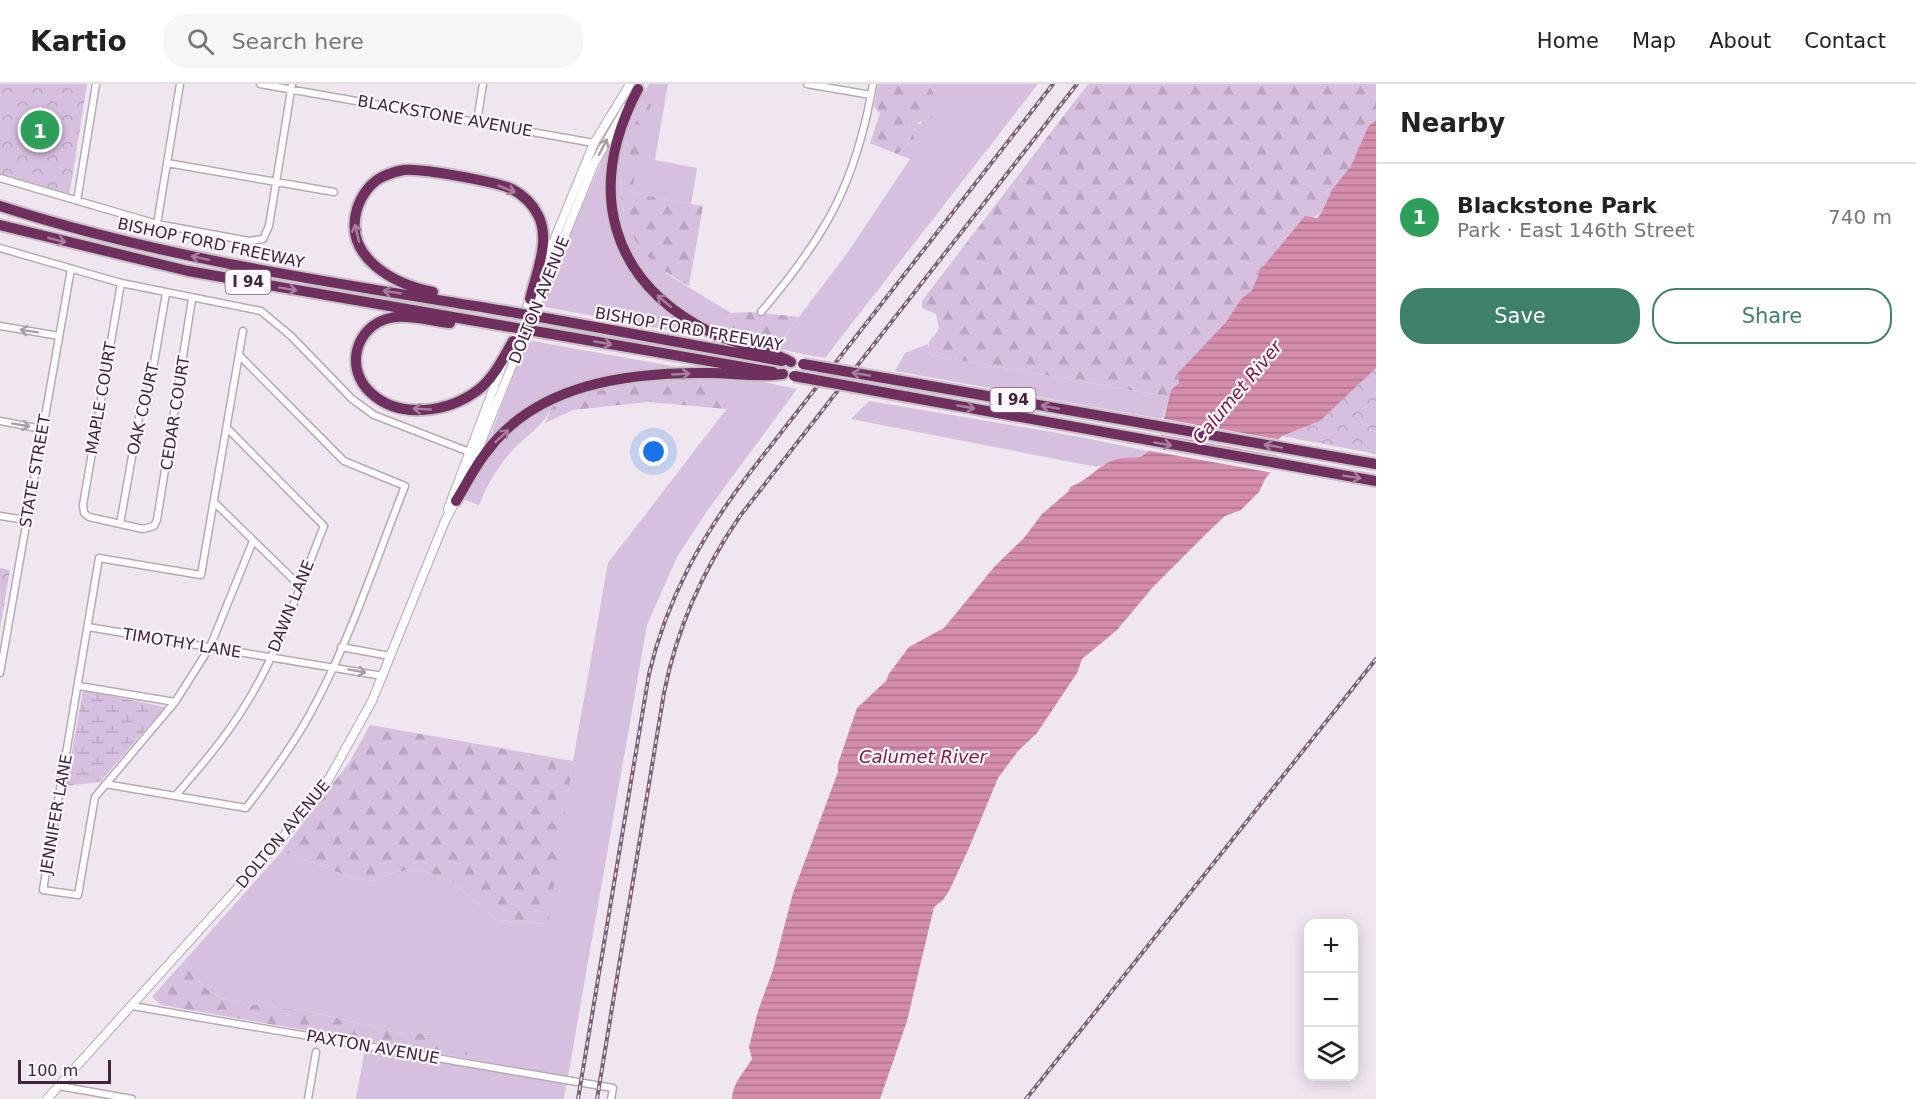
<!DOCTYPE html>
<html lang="en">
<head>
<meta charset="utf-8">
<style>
	:root { --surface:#fff; --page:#f6f6f6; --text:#222; --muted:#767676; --line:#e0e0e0; --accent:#3d816c }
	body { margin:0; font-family:"DejaVu Sans",sans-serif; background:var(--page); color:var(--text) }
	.controls { position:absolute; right:18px; bottom:18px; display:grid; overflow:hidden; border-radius:12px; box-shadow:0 3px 15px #0003 }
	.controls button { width:54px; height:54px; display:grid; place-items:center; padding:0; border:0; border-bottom:2px solid var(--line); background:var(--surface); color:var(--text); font:30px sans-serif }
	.scale { position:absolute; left:18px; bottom:15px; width:93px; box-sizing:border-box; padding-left:6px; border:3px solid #42243c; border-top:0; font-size:16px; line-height:21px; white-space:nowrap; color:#42243c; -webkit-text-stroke:4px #fbf7fb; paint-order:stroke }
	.you { position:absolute; left:654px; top:368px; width:21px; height:21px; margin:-15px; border:4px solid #fff; border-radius:50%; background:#1a73e8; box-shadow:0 0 0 9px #1a73e833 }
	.badge { display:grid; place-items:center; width:39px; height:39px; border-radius:50%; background:var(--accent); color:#fff; font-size:20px; font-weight:700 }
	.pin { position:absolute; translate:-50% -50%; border:3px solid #fff; box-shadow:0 2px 6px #0006 }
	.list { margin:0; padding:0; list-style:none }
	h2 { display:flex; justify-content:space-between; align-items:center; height:78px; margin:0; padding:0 24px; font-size:26px }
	h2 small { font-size:20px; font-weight:400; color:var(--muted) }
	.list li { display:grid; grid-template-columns:39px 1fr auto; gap:18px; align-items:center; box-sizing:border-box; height:108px; padding:0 24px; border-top:2px solid var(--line) }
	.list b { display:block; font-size:22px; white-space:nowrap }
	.list p { margin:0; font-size:20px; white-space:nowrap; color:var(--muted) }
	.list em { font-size:20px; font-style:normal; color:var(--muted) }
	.actions { display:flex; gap:12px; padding:18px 24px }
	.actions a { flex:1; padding:14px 0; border:2px solid var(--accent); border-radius:24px; text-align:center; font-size:21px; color:var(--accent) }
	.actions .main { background:var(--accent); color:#fff }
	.icon { flex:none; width:33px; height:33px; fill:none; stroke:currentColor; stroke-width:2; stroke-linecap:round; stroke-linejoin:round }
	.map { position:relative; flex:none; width:1376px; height:1015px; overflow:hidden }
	header { display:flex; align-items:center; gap:36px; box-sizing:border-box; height:84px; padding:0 30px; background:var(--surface); border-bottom:2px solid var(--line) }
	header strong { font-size:28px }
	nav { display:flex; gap:33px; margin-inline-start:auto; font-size:21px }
	.search { width:420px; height:54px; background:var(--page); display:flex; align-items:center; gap:15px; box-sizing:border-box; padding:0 21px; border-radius:24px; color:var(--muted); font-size:22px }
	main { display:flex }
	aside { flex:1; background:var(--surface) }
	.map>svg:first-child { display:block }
</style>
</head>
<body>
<header>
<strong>Kartio</strong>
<div class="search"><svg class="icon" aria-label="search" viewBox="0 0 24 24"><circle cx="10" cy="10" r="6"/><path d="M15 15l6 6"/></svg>Search here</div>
<nav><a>Home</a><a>Map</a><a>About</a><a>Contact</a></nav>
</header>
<main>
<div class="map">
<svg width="1376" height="1015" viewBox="0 0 1376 1015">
	<defs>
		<pattern id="forest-firs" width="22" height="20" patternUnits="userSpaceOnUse" patternTransform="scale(1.5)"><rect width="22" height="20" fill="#d7bfe0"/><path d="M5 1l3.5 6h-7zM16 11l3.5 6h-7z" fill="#baa4c1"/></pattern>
		<pattern id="wetland-marsh" width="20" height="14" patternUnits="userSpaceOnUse" patternTransform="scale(1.5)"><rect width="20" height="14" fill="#d7bfe0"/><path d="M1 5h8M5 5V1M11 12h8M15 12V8" fill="none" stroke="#baa4c1"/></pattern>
		<pattern id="park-crowns" width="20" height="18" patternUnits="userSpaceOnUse" patternTransform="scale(1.5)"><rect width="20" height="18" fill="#d7bfe0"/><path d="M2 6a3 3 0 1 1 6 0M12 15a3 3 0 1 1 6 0" fill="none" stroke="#baa4c1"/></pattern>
		<pattern id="water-rules" width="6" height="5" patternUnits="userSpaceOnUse" patternTransform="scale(1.5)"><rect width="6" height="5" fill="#d48daa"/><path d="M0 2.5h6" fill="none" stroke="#ae738c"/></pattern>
	</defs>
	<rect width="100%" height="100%" fill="#efe6ef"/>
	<path fill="#d7bfe0" d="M 649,0 L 668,0 L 655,76 L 697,84 L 691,120 L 631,109 L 644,18 L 625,68 L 621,98 L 623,127 L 667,190 L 731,229 L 724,236 L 733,245 L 775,265 L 848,168 L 910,75 L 897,70 L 915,55 L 909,43 L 912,39 L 921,40 L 932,5 L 929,0 L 1038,0 L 825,274 C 792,268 759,262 727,250 C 656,223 605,158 616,80 C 619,52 635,24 649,0 Z
		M 611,55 L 613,56 C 601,96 603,150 630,184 C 645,203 683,231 703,248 L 701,252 L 540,222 Z
		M 527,256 L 677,283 L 677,285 C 632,289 580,290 542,315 C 524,327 508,343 491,356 L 489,355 Z
		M 928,260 L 930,271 L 1170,313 L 1162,335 L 895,287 L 905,269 Z
		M 691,293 L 760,297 L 797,305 L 707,427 L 677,473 L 647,541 L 564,1015 L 356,1015 L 365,964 L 524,991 L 525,985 L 465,974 L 468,971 L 435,951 L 394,948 L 300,925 C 287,926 275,923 262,922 C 219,916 209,914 184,877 L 282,767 L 353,794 L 374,797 L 394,788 L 418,785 L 453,798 L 496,836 L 547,840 L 573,677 L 608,479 L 732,318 Z
		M 869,317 L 1075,352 L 1148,367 C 1140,377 1110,377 1097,383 L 851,335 Z
		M 553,320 C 542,345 528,349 510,369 C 495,386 487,402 479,421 L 465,416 L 463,413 L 466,407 L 495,365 L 514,346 Z"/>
	<path fill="url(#forest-firs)" d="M 878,0 L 929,0 C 935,11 936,22 932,33 L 909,42 L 915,55 L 897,70 L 870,59 L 880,29 L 874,23 Z
		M 1088,0 L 1376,0 L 1376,36 C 1361,49 1361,66 1351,82 C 1340,98 1330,112 1321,130 L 1300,138 L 1261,186 L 1252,206 L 1241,215 L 1226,238 L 1180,288 L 1179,299 L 1171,306 L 1170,313 L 930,271 C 926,251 933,258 939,244 L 936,230 L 922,224 L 922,217 Z
		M 644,18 L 651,20 L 631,109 L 703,122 L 689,202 C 633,172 612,134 625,70 C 628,53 638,35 644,18 Z
		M 752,228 L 799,233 L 775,265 L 733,245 L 724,236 L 731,229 Z
		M 691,293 L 733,318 L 727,325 L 648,318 L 573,326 L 545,339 L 553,320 C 600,301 641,296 691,293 Z
		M 370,641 L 573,677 L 548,840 L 496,836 L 453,798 L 418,785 L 394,788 L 374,797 L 353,794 L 282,767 L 350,677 Z
		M 184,877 C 209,914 219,916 262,922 C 275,923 286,926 300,925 L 394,948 L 435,951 L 463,961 L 468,971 L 465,974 L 161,921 L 152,913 Z"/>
	<path fill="url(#wetland-marsh)" d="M 83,606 L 165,623 L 100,698 L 66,702 Z"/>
	<path fill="url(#park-crowns)" d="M 0,0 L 87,0 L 69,113 L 0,92 Z
		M 1376,284 L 1376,370 L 1282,352 L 1320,337 Z
		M 0,484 L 10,486 L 0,544 Z"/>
	<path fill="url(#water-rules)" d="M 1376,36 L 1376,284 L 1320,337 L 1282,352 L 1278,356 L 1275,383 L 1265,395 L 1259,408 L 1241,426 L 1225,432 L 1207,449 L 1153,503 L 1117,546 L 1082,575 L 1077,589 L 1037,649 L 1018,667 L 998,694 L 969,764 L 950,805 L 943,816 L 934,823 L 907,937 L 880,1015 L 732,1015 C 733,998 744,989 752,975 L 749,963 L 758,927 L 773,886 L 793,809 L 838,688 L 838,680 L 857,624 L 887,596 L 888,591 L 909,563 L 944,544 L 995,482 L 1024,454 L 1042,430 L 1069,407 L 1070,403 C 1090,396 1097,381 1117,375 C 1129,372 1140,377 1148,367 L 1152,367 L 1159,355 L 1171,306 L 1179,299 L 1179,288 L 1226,238 L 1241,215 L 1252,206 L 1261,185 L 1300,138 L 1305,132 L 1317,134 L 1321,130 L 1332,106 L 1351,82 L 1368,43 Z"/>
	<path fill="#efe6ef" d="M 1159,334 L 1282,356 L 1279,372 L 1157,350 Z
		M 1156,352 L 1279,374 L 1279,380 L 1274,389 L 1145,366 L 1152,363 Z"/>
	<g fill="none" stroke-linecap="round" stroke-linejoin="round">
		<g stroke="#b8a8b6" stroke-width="9">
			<path id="minor" d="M 260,0 L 594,59
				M 807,0 L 871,11
				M 477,37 L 483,0
				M 167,79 L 334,108
				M 0,94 L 157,140 L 249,157 L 263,155 L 269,142 L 292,0
				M 77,117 L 96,0
				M 157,140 L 180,0
				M 0,164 L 121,199 L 261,227 L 291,252 L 352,315 L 374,331 L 472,369
				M 121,199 L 83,421 L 84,429 L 89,433 L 143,445 L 154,442 L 157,436 L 192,215
				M 761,228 C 826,152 856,99 873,0
				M 0,242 L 59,252
				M 243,247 L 201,491 L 99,474 L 43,806 L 78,811 L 95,713 L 175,618 L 210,563 L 253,457
				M 0,337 L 42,345
				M 214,418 L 300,502
				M 0,432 L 26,436
				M 120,440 L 139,333 L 149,308 L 166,209
				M 88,543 L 383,592
				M 341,563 L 390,572
				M 0,589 L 71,185
				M 79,602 L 175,618
				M 105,700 L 246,724 C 269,694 292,663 310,630 C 349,559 375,478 405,402 L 344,377 L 239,271
				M 176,711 C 201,682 226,653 246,620 C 280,565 300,501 324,442 L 227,344
				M 132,922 L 613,1004 L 611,1015
				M 59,1002 L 132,1015
				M 308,1015 L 316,968"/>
		</g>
		<g stroke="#b8a8b6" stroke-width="10">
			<path id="tertiary" d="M 542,185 L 594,59 L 630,0
				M 512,260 L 532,210
				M 468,390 L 594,80 L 626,24
				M 448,425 L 502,282
				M 47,1015 L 278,759 L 326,700 L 372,617 L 445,437 L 457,414"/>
		</g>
		<g stroke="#cac2c8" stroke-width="14">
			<path id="motorway" d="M 638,5 C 585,106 609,199 714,250 C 740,262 767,264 791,278
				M 0,122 C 164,175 335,199 505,227
				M 0,141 L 188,187 L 499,241
				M 433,208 C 393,200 343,173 357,125 C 361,112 370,99 382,93 C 388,90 397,87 404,86 C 421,84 497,98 512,105 C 523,111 532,119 538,131 C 551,156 536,189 530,215
				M 551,235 L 782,277
				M 450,239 C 432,237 407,230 390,234 C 355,242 344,285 371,309 C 400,336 449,328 478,306 C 494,294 503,274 513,257
				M 546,249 L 773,288
				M 919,300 L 1376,380
				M 909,313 L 1376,397
				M 456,417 C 466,401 474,384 485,370 C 535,299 630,288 709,289 C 735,289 757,294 783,290"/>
		</g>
		<use href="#minor" stroke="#fff" stroke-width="6"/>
		<use href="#tertiary" stroke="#fff" stroke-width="8"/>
		<use href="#motorway" stroke="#6f2f5f" stroke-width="10"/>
		<g stroke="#7d5f77" stroke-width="4">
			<path id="rail" d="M 578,1015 L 649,590 C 667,514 702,452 748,391 L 1053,0
				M 597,1015 L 664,609 C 677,543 702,487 740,432 L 1077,0
				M 1026,1015 L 1376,575"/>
		</g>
		<use href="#rail" stroke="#fbf7fb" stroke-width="1.5" stroke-dasharray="4.5" stroke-linecap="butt"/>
		<g stroke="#cac2c8" stroke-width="14" stroke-linecap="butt">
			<path id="motorway-bridge" d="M 505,227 L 551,235
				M 499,241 L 546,249
				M 803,280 L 919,300
				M 794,292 L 909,313"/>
		</g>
		<use href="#motorway-bridge" stroke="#6f2f5f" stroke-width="10"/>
	</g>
	<defs><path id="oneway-shaft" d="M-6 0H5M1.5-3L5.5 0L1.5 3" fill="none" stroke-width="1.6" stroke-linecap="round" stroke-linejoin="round" transform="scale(1.5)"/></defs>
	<g stroke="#aa9ca7">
		<use href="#oneway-shaft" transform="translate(603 63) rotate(-62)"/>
		<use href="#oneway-shaft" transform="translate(29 247) rotate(-171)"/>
		<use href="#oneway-shaft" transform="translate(21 341) rotate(10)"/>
		<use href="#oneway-shaft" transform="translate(357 587) rotate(10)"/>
	</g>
	<g stroke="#a77f9d">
		<use href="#oneway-shaft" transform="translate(507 105) rotate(22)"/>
		<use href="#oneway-shaft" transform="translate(357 149) rotate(-103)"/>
		<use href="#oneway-shaft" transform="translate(57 156) rotate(14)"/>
		<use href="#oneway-shaft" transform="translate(200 174) rotate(-168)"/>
		<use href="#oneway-shaft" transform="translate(288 205) rotate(10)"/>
		<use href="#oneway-shaft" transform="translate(392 208) rotate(-171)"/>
		<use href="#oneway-shaft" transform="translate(664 217) rotate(-139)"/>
		<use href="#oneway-shaft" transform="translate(603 259) rotate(10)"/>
		<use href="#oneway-shaft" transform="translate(681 290) rotate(-3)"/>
		<use href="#oneway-shaft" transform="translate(861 290) rotate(-170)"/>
		<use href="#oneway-shaft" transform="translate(966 323) rotate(10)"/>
		<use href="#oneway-shaft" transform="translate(1050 323) rotate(-170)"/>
		<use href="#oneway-shaft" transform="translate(422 325) rotate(-177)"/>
		<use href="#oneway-shaft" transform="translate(502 352) rotate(-43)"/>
		<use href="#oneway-shaft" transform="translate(1163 360) rotate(10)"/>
		<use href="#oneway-shaft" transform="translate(1273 362) rotate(-170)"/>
		<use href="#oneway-shaft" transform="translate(1352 393) rotate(9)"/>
	</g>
	<g text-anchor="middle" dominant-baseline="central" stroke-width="4.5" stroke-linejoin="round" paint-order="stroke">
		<g fill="#fbf7fb" stroke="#7a6375" stroke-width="1.5">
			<rect x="225.5" y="186" width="45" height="24" rx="4.5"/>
			<rect x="990.5" y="304" width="45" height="24" rx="4.5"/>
		</g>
		<g font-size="15" font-weight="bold" fill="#42243c">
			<text x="248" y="198">I 94</text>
			<text x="1013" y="316">I 94</text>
		</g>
		<g font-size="16" fill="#42243c" stroke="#fbf7fb">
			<text transform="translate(445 32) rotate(10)">BLACKSTONE AVENUE</text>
			<text transform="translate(211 159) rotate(12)">BISHOP FORD FREEWAY</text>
			<text transform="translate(539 216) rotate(-68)">DOLTON AVENUE</text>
			<text transform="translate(689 245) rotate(10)">BISHOP FORD FREEWAY</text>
			<text transform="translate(101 314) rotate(-80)">MAPLE COURT</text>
			<text transform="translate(143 325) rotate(-77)">OAK COURT</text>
			<text transform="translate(175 329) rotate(-81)">CEDAR COURT</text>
			<text transform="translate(35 387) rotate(-80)">STATE STREET</text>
			<text transform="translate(291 522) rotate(-68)">DAWN LANE</text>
			<text transform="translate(182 559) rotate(9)">TIMOTHY LANE</text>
			<text transform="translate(56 730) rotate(-80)">JENNIFER LANE</text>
			<text transform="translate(283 750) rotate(-50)">DOLTON AVENUE</text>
			<text transform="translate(373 963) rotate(10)">PAXTON AVENUE</text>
		</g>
		<g font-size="18" font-style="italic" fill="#801c42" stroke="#fbf7fb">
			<text transform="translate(1237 308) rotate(-50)">Calumet River</text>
			<text x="923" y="672">Calumet River</text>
		</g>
	</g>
</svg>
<div class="controls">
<button>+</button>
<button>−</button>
<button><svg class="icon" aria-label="layers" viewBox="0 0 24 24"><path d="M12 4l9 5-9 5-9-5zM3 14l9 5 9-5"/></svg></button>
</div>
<div class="scale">100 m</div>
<div class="you"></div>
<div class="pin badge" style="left:40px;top:46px;background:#2e9e5b">1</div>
</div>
<aside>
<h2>Nearby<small></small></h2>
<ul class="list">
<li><span class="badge" style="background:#2e9e5b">1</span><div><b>Blackstone Park</b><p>Park · East 146th Street</p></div><em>740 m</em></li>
</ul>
<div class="actions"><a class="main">Save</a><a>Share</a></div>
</aside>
</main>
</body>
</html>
